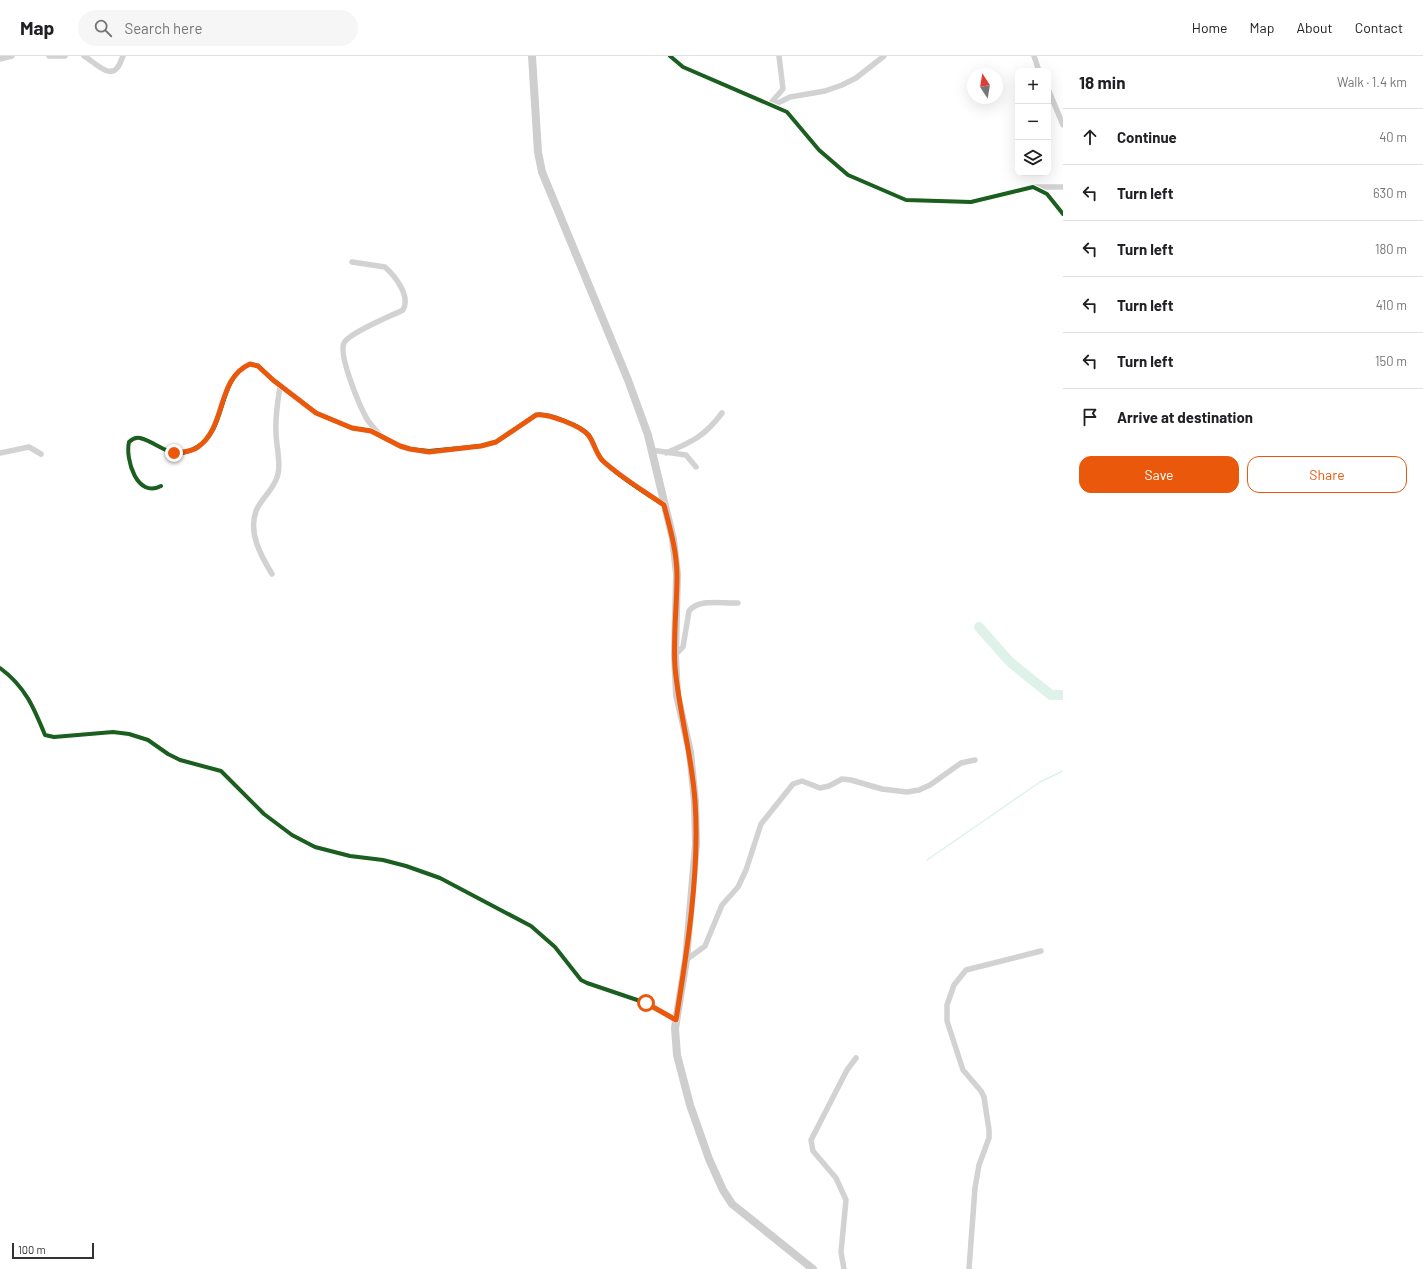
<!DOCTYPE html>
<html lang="en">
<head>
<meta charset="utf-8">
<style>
	:root { --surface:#fff; --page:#f6f6f6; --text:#202124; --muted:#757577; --line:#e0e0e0; --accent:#ea580c }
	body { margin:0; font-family:Barlow,sans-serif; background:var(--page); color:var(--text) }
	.controls { position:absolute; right:12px; top:12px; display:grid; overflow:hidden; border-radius:8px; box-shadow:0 4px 16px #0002 }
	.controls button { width:36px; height:36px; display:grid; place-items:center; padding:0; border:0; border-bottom:1px solid var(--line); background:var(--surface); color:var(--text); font:20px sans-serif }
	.compass { position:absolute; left:967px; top:12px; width:36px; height:36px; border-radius:50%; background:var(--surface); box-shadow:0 4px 16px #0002; rotate:348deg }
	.scale { position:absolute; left:12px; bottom:10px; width:82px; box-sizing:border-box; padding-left:4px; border:2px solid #333; border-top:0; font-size:11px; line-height:14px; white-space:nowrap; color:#333; -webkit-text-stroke:3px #fff; paint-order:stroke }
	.stop { position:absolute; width:12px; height:12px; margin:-9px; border:3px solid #ea580c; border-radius:50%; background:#fff }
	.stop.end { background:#ea580c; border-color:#fff; box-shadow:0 1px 4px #0008 }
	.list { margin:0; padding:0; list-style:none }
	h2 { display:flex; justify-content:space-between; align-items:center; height:52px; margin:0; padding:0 16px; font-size:17px }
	h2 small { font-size:13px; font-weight:400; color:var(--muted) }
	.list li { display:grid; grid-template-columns:26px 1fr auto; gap:12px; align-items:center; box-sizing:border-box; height:56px; padding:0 16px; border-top:1px solid var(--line) }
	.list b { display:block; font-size:15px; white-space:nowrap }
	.list em { font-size:13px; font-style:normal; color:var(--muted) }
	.actions { display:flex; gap:8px; padding:12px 16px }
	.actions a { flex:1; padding:9px 0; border:1px solid var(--accent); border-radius:12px; text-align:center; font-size:14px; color:var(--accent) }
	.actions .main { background:var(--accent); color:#fff }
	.icon { flex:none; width:22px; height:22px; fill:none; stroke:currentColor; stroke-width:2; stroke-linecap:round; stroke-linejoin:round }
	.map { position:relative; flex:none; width:1063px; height:1213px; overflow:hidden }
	header { display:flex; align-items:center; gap:24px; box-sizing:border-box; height:56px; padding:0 20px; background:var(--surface); border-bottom:1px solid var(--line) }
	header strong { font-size:19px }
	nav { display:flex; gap:22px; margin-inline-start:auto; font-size:14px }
	.search { width:280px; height:36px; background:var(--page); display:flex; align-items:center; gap:10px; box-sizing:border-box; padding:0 14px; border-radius:22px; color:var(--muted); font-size:15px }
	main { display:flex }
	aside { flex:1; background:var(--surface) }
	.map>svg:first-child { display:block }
</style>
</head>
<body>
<header>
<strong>Map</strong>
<div class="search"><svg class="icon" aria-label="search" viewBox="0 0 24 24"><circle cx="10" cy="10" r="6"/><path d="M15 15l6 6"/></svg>Search here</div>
<nav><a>Home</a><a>Map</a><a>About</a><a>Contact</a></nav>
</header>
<main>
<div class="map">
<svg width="1063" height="1213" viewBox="0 0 1063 1213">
	<rect width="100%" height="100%" fill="#fff"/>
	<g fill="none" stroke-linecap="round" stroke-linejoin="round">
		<path stroke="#def2e9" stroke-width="1.5" d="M 927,804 L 1040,726 L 1063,715"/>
		<path stroke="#def2e9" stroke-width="10" d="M 979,571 L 1010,606 L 1051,639 L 1063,639"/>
		<path stroke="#d2d2d2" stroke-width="5.5" d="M 49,0 L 65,0
			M 84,0 C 92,4 109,23 117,12 C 120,9 121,4 123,0
			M 670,0 L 683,11 L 787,56 L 819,94 L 848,119 L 906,144 L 971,146 L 1033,131 L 1047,138 L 1063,158
			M 1034,0 L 1039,15
			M 0,3 L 12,0
			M 1048,33 L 1063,69
			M 769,49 L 783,33 L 779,0
			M 772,50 L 790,41 L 825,35 L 842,29 L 856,22 L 884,0
			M 1035,131 L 1063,131
			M 352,206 L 385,211 C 395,220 411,240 403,254 C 391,260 349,277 344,287 C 338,299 360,351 367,363 C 370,368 375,373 379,378
			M 651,394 L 686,399 L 696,411
			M 0,397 L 29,391 L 41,398
			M 666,397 C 692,386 705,380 722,357
			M 161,430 C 137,443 125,403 129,386 C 132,383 136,381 140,382 C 160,387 172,407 197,391 C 228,373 216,323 250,308 L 258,310 L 273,324 L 316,357 L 352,372 L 371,375 L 400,390 L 410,393 L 429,395 L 481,390 L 496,386 L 536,359 C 547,356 582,370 589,379 C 594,387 596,397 602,404 C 619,421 644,436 664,449
			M 272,518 C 261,500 248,477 256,455 C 261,442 275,433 278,418 C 281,406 276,389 276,376 C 275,360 278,345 280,330
			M 675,599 L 683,591 L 689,555 C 699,542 723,548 738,547
			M 0,612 C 25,630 34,652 45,679 L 54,681 L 113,676 L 129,678 L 148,684 L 168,698 L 180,704 L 221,715 L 264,758 L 292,779 L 315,791 L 350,800 L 383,804 L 406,810 L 440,822 L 531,870 L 555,891 L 581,924 L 587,927 L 646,947 L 676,964
			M 686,904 L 705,890 L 722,849 L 738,831 L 746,814 L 761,768 L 793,728 L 802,725 L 820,732 L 829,730 L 842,723 L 851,724 L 882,733 L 907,736 L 919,734 L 930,729 L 961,707 L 975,704
			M 844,1213 L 841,1196 L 846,1144 L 836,1122 L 813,1095 L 811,1084 L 847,1014 L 856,1002
			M 969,1213 L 975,1132 L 979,1109 L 989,1082 L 989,1074 L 984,1041 L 981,1035 L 963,1014 L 947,965 L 947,949 L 954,929 L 966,914 L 1041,895"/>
		<path stroke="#cecece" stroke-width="8" d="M 532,0 L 538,96 L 542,116 L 628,324 L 648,379 L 673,483 L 677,518 L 675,599 L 677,639 L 690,696 L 695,746 L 696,788 L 686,904 L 675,972 L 677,999 L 690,1049 L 709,1103 L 723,1134 L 732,1148 L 813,1213"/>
		<g stroke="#fff" stroke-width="6">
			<path id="cycleway" d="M 670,0 L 683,11 L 787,56 L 819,94 L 848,119 L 906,144 L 971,146 L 1033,131 L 1047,138 L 1063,158
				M 161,430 C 137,443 125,403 129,386 C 132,383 136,381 140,382 C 160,387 172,407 197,391 C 228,373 216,323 250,308 L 258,310 L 273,324 L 316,357 L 352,372 L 371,375 L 400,390 L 410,393 L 429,395 L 481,390 L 496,386 L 536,359 C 547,356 582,370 589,379 C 594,387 596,397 602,404 C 619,421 644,436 664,449
				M 0,612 C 25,630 34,652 45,679 L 54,681 L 113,676 L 129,678 L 148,684 L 168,698 L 180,704 L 221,715 L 264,758 L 292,779 L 315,791 L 350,800 L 383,804 L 406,810 L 440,822 L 531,870 L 555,891 L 581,924 L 587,927 L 646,947 L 676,964"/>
		</g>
		<use href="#cycleway" stroke="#1b5e20" stroke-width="4"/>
	</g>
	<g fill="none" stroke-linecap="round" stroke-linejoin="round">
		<path stroke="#ea580c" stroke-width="5" d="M 174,397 C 182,396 192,396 198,391 C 227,370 216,323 250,308 L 258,310 L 273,324 L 316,357 L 352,372 L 371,375 L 400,390 L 410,393 L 429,396 L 481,390 L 496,386 L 536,359 C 547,357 582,370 589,380 C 594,387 596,397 602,404 C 620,421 644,435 664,449 C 670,472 677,496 677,520 C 677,550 673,581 675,611 C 679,656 692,699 695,745 C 700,814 687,896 676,964 L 646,947"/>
	</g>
</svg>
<div class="controls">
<button>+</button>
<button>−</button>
<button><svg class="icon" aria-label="layers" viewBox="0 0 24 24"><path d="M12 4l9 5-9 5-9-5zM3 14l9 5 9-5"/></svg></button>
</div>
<svg class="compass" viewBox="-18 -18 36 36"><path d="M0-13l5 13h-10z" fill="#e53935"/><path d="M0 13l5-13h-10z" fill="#757577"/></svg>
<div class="scale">100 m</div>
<div class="stop" style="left:646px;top:947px"></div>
<div class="stop end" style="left:174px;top:397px"></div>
</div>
<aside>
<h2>18 min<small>Walk · 1.4 km</small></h2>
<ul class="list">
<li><svg class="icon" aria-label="ahead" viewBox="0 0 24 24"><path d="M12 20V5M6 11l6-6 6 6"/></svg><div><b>Continue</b></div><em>40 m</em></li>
<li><svg class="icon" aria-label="left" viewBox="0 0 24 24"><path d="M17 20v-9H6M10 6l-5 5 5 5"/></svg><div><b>Turn left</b></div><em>630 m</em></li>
<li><svg class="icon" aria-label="left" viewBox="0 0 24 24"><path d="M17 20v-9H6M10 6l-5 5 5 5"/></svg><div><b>Turn left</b></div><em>180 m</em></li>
<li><svg class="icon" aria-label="left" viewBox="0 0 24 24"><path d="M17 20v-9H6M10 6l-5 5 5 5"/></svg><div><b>Turn left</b></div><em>410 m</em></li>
<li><svg class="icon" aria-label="left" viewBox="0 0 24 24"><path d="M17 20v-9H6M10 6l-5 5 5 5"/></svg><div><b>Turn left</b></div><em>150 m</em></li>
<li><svg class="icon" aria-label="arrive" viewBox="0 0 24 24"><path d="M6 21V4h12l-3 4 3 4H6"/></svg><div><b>Arrive at destination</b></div></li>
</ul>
<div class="actions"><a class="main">Save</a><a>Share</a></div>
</aside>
</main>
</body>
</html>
